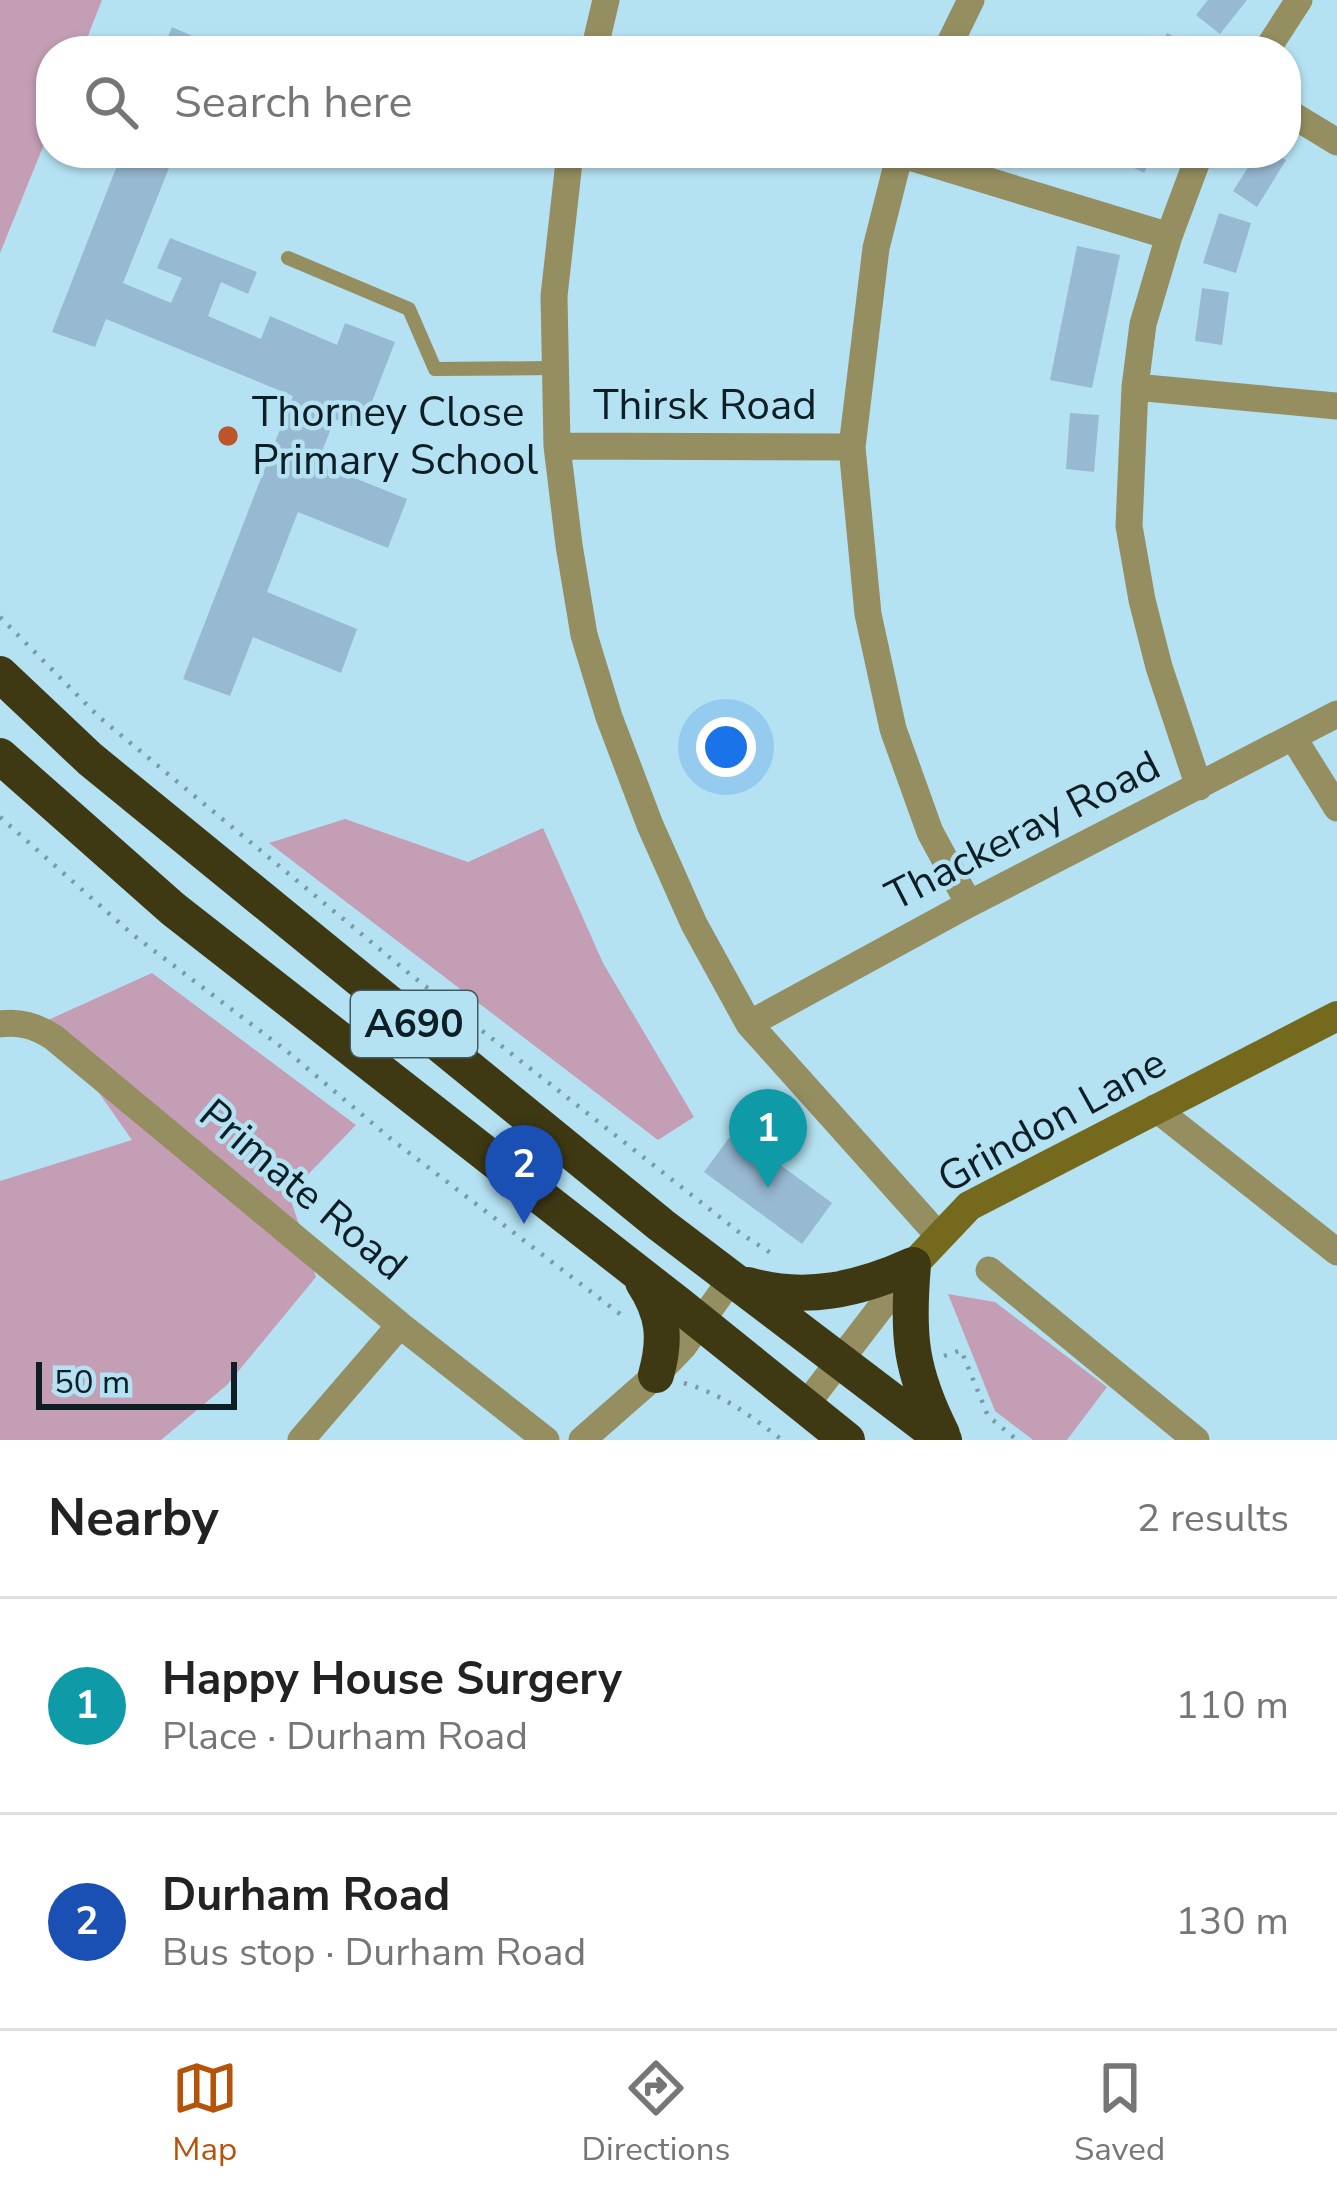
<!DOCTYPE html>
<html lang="en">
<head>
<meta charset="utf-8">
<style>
	:root { --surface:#fff; --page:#f2f2f2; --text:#222; --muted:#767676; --line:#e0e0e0; --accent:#b45309 }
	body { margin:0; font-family:"Nunito Sans",sans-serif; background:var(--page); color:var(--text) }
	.scale { position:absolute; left:36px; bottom:30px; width:201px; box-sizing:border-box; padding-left:12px; border:6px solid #0d1e24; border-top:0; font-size:33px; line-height:42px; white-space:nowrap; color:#0d1e24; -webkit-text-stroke:9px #b5e2f2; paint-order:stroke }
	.you { position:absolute; left:726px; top:747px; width:42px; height:42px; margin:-30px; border:9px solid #fff; border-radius:50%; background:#1a73e8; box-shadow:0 0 0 18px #1a73e833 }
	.badge { display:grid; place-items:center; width:78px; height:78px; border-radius:50%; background:var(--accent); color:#fff; font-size:39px; font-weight:700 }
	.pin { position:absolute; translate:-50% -99px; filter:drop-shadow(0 3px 6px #0008) }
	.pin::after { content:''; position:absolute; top:63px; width:42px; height:36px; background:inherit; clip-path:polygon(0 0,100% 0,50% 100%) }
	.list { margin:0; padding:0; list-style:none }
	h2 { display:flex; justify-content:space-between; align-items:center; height:156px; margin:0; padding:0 48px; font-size:51px }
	h2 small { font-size:39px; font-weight:400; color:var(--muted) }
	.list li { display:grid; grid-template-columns:78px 1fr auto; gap:36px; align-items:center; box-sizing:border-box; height:216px; padding:0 48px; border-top:3px solid var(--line) }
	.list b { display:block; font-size:45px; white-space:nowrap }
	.list p { margin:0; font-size:39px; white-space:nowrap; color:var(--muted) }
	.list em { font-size:39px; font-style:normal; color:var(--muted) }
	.icon { flex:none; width:66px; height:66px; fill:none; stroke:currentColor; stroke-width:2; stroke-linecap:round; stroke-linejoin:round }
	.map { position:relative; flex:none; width:1337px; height:1440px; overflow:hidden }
	.search { position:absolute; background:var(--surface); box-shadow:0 3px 9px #0004; left:36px; right:36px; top:36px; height:132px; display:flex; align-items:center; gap:30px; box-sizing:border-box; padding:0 42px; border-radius:48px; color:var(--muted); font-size:45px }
	.sheet { height:588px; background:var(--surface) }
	nav { display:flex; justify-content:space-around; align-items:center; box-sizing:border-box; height:168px; border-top:3px solid var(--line); background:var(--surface); font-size:33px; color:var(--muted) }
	nav a { display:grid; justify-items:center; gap:6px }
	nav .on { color:var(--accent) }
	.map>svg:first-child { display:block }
</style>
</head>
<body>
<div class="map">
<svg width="1337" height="1440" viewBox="0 0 1337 1440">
	<rect width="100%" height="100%" fill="#b5e2f2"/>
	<path fill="#c49eb5" d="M 0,0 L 102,0 L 82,51 L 51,51 L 51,127 L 0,253 Z
		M 345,819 L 468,862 L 543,828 L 603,963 L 694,1117 L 658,1140 L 269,843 Z
		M 152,973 L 356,1125 L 289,1194 L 316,1277 L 227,1385 L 161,1440 L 0,1440 L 0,1181 L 132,1140 L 48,1020 Z
		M 948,1294 L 995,1302 L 1107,1387 L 1067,1440 L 1033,1440 L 995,1411 Z"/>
	<path fill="#98b9d2" d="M 1208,0 L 1247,0 L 1220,34 L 1196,15 Z
		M 172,27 L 218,47 L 216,51 L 162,51 Z
		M 1167,33 L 1202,51 L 1157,51 Z
		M 122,153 L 175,153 L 123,283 L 171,303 L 182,278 L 157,268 L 170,238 L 257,272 L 248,294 L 221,282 L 208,316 L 261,339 L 270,316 L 337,345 L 345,323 L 395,342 L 361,430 L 335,419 L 317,463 L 407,499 L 388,548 L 298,512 L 267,592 L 357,629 L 341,673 L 253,637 L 230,696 L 183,679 L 293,396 L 106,319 L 95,347 L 52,332 Z
		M 1105,153 L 1154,153 L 1144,173 Z
		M 1257,153 L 1275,153 L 1286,160 L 1257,207 L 1233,191 Z
		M 1219,213 L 1251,223 L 1236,273 L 1203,263 Z
		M 1077,246 L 1120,255 L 1092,388 L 1050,380 Z
		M 1202,288 L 1229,292 L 1222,345 L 1195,341 Z
		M 1070,413 L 1099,415 L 1094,472 L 1066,469 Z
		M 734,1131 L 832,1203 L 802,1244 L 704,1172 Z"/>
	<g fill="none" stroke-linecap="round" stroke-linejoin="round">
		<path stroke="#789ba8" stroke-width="4.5" stroke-dasharray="3 9" stroke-linecap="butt" d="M 0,617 L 99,717 L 411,975 L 740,1233 L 777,1257
			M 0,817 L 132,934 L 288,1052 L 391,1139 L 624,1317
			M 944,1356 L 961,1350 L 988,1416 L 1017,1440
			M 684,1383 C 722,1394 751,1416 782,1440"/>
		<path stroke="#958e61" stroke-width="14" d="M 288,258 L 409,309 L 435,369 L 555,368"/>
		<path stroke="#958e61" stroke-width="27" d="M 594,51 L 606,0
			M 946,51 L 971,0
			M 1266,51 L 1299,0
			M 1286,111 L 1337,142
			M 570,153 L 554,296 L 557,446 L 569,545 L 584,635 L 609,717 L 650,825 L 694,924 L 749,1024 L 939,1236
			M 900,153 L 876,248 L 852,447 L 868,614 L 893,729 L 930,832 L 969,904
			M 900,154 L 1169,236
			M 1135,387 L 1337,406
			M 557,446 L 852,447
			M 1293,737 L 1337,808
			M 1199,787 L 1159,667 L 1142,600 L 1129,526 L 1135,387 L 1143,324 L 1169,236 L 1200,153
			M 0,1024 C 20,1021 35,1026 53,1037 L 400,1325 L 546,1440
			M 749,1024 L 969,904 L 1337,714
			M 1155,1108 L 1337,1252
			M 989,1270 L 1196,1440
			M 805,1406 L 911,1268
			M 301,1440 L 400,1325
			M 582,1440 L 656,1375 L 683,1347 L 732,1278"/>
		<path stroke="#74691c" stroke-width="30" d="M 913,1265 L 969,1206 L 1337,1016"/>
		<path stroke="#3f3913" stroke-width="36" d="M 0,674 L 90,759 L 661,1225 L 944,1440
			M 0,756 L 173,909 L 678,1304 L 847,1440
			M 643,1282 C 664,1314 666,1339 656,1375
			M 748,1285 C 806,1302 860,1289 913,1265 C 907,1335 910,1370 942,1434"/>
	</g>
	<circle fill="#bc552b" stroke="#b5e2f2" stroke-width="4.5" cx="228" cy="436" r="12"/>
	<g text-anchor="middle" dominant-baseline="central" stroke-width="9" stroke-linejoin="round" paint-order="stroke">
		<rect fill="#b5e2f2" stroke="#3f5962" stroke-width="3" x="351" y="991" width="126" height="66" rx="9"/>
		<g font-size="39" font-weight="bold" fill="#0d1e24">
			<text x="414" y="1024">A690</text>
		</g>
		<g font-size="42" fill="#0d1e24" stroke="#b5e2f2">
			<text x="705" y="405">Thirsk Road</text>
			<text transform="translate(1023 831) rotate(-27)">Thackeray Road</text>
			<text transform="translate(1052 1121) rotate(-29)">Grindon Lane</text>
			<text transform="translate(303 1190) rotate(40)">Primate Road</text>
		</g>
		<g font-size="42" fill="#0d1e24" stroke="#b5e2f2" text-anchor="start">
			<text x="252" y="412">Thorney Close<tspan x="252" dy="48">Primary School</tspan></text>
		</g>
	</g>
</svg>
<div class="scale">50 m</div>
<div class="you"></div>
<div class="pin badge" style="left:768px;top:1188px;background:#0f9aa8">1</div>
<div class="pin badge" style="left:524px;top:1224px;background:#1a4fb4">2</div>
<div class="search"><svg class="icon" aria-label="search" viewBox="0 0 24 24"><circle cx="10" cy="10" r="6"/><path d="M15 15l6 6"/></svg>Search here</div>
</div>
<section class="sheet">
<h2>Nearby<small>2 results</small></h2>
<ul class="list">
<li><span class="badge" style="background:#0f9aa8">1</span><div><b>Happy House Surgery</b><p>Place · Durham Road</p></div><em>110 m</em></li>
<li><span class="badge" style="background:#1a4fb4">2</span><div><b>Durham Road</b><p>Bus stop · Durham Road</p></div><em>130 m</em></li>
</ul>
</section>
<nav>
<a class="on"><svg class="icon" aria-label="map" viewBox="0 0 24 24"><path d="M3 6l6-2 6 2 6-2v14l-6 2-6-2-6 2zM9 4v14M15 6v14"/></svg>Map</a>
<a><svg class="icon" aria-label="directions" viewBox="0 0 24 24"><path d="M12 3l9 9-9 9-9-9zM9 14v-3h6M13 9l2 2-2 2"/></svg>Directions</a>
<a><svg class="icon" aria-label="saved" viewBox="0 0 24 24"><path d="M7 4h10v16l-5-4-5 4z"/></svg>Saved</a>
</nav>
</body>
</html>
